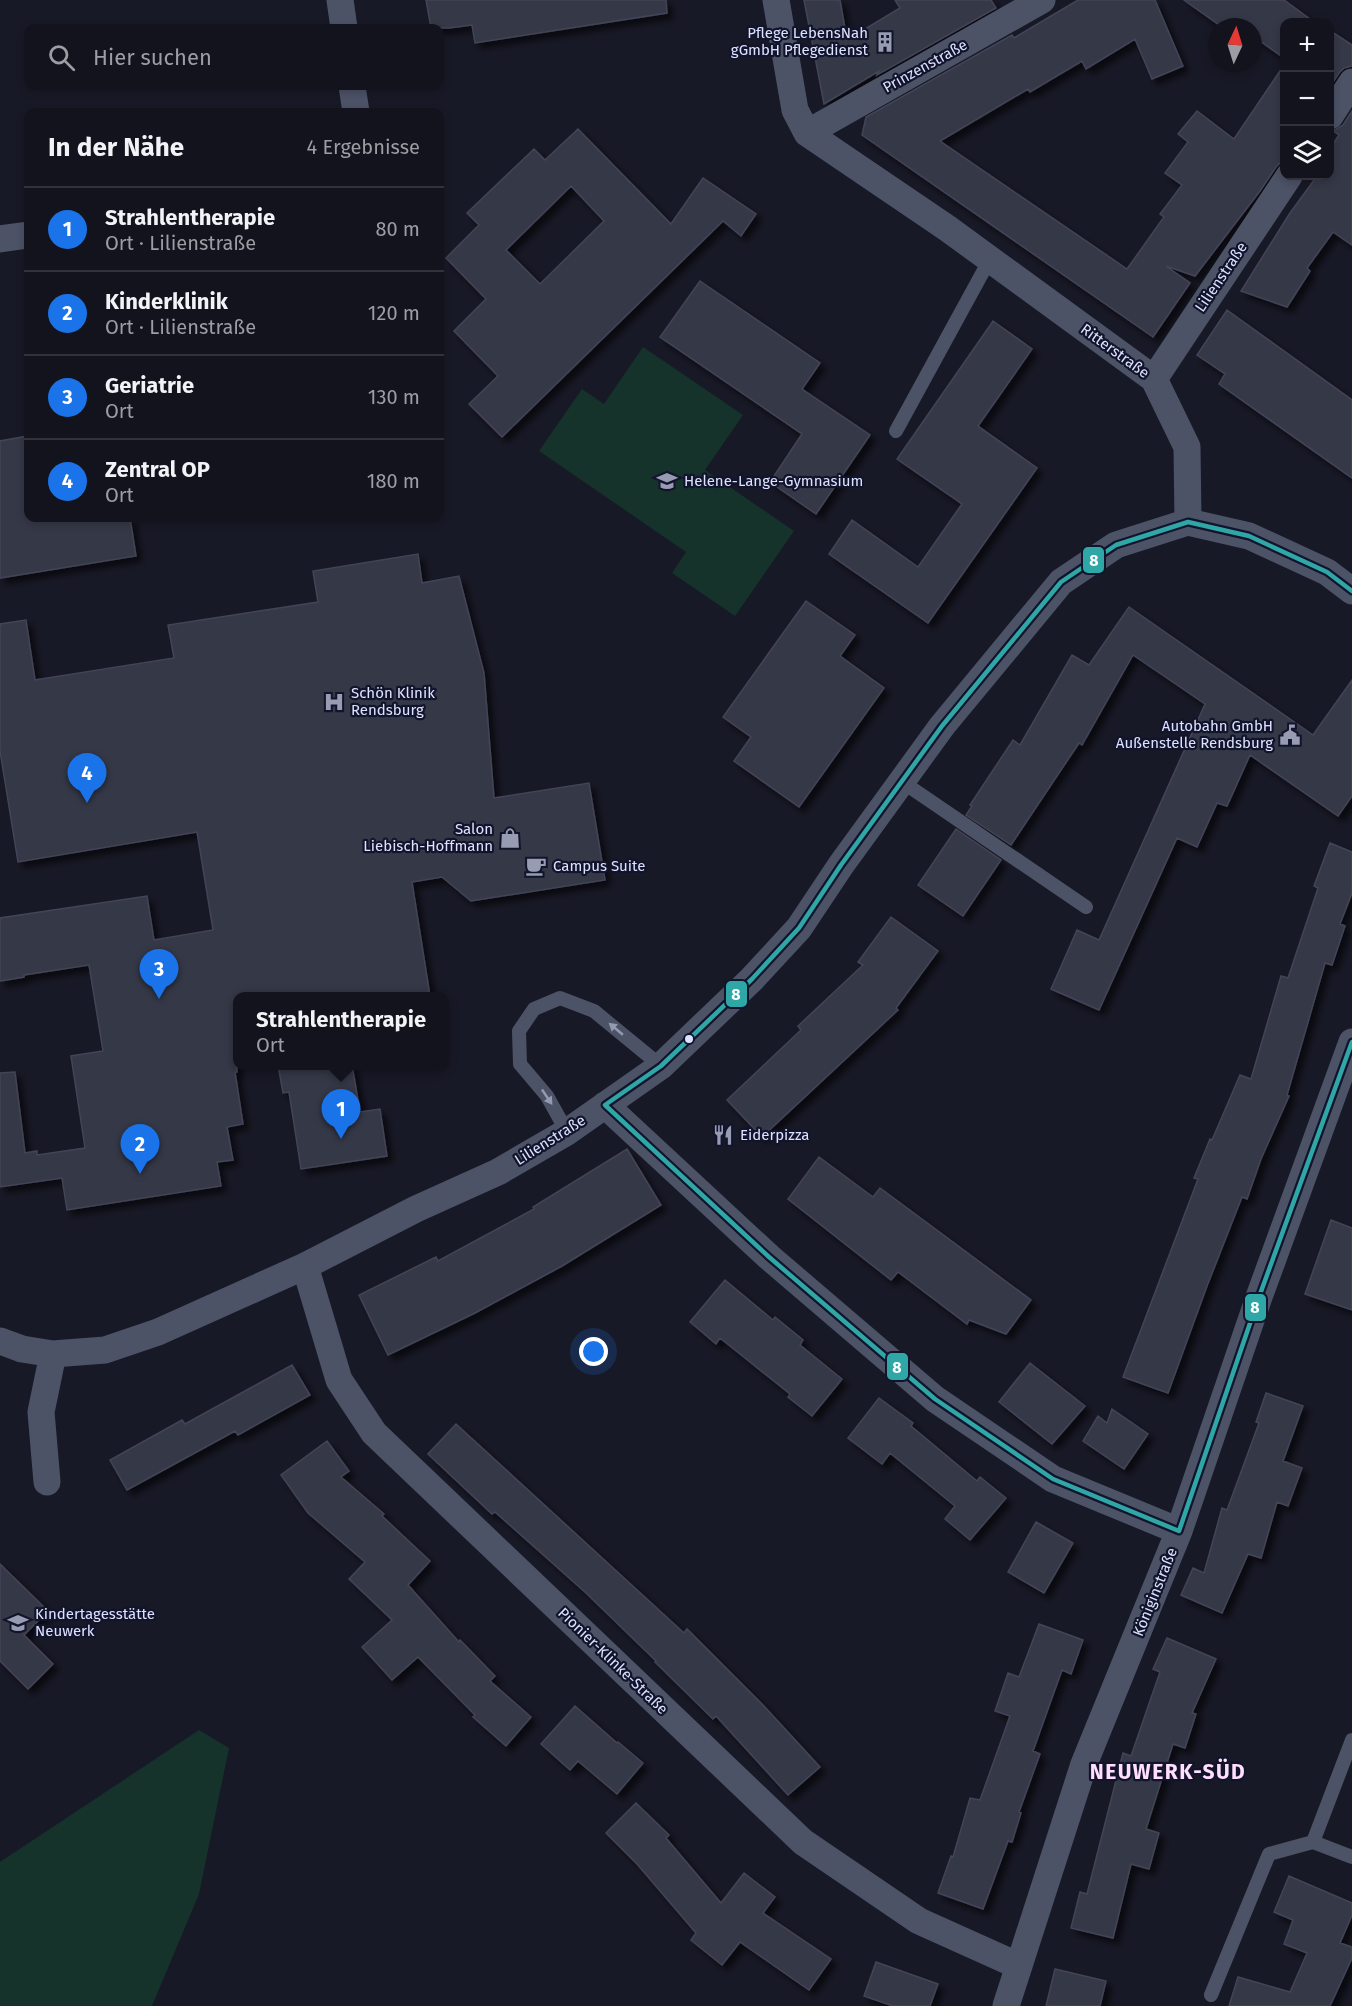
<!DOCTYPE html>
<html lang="de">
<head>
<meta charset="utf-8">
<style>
	:root { --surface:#12131c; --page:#1b1c25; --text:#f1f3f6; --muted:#9c9ea3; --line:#31323b; --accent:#1a73e8 }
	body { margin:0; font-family:"Fira Sans",sans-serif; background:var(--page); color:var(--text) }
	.controls { position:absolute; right:18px; top:18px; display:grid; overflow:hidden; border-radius:12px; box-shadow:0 3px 9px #0003 }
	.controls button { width:54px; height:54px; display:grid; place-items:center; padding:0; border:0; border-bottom:2px solid var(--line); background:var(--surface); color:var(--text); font:30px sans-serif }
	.compass { position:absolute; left:1208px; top:18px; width:54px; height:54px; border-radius:50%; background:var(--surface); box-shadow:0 3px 9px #0003; rotate:4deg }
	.you { position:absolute; left:594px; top:1352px; width:21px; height:21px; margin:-15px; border:4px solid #fff; border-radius:50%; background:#1a73e8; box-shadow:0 0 0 9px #1a73e833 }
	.badge { display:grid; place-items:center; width:39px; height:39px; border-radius:50%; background:var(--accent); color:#fff; font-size:20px; font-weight:700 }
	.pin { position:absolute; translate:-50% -50px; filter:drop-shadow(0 2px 3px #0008) }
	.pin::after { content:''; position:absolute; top:32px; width:21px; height:18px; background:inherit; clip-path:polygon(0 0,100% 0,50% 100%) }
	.popup { position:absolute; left:233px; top:992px; width:216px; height:78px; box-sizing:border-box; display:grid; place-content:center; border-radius:12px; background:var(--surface); filter:drop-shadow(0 2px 4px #0005); font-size:20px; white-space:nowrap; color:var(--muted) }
	.popup b { font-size:22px; color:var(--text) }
	.popup::after { content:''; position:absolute; left:50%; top:100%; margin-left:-12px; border:12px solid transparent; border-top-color:var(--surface) }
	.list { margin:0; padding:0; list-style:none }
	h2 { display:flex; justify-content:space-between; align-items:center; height:78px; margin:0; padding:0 24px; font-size:26px }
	h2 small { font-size:20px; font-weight:400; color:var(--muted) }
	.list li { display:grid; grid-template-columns:39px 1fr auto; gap:18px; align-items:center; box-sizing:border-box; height:84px; padding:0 24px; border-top:2px solid var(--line) }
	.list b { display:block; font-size:22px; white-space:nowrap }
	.list p { margin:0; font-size:20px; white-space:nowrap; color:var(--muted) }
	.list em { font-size:20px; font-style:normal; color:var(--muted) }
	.icon { flex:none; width:33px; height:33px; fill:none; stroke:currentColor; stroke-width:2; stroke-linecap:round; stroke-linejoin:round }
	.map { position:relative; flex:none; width:1352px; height:2006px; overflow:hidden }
	.search { position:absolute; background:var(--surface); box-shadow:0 3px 9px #0003; left:24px; top:24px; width:420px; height:66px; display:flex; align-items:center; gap:15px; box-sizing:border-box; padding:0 21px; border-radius:12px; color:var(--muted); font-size:22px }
	.panel { position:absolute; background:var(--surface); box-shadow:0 3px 9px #0003; left:24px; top:108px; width:420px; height:414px; border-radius:12px }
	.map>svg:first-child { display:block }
</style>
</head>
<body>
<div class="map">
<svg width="1352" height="2006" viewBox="0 0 1352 2006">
	<defs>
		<filter id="shadow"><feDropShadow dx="5.5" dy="5.5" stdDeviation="3" flood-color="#0009"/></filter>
	</defs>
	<rect width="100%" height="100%" fill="#181926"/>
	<path fill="#15322b" d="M 643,347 L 743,415 L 705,470 L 794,531 L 735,616 L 672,573 L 686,552 L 539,451 L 582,389 L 604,404 Z
		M 199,1730 L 229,1748 L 199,1894 L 152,2006 L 0,2006 L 0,1862 Z"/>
	<path fill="#363847" stroke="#434458" stroke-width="1.5" fill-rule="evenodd" filter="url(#shadow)" d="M 426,0 L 666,0 L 667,13 L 475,43 L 472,25 L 449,28 L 431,28 Z
		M 804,0 L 840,0 L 847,40 L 900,8 L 895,0 L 991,0 L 996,8 L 877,75 L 879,71 L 824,104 Z
		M 1078,0 L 1155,0 L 1183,66 L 1152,79 L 1135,39 L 1086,69 L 1082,61 L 1030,92 L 1028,89 L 940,141 L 1127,269 L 1164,217 L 1160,214 L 1182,185 L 1165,173 L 1188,142 L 1178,134 L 1197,111 L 1234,139 L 1284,65 L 1284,159 L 1276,167 L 1260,191 L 1195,276 L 1166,266 L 1190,283 L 1153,337 L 862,135 L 866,117 L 1012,35 L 1014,38 Z
		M 1184,0 L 1284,0 L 1314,22 L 1284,22 L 1284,58 L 1253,36 L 1253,27 L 1222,27 Z
		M 1329,30 L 1352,45 L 1352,66 L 1344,68 L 1339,73 L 1329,88 Z
		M 1352,111 L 1352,245 L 1333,232 L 1307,268 L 1310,271 L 1287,307 L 1241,291 L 1290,213 L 1317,176 L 1329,176 L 1329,150 L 1339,135 L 1333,131 L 1343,125 Z
		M 578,129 L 671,224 L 703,178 L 756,214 L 741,236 L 723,221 L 502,437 L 469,404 L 498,376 L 454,331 L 486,299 L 446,258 L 479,225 L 467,213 L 534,149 L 545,160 ZM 571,186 L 604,221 L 540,284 L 506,250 Z
		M 700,281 L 820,363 L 802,389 L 870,435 L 816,514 L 770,482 L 802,434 L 660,337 Z
		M 1227,310 L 1352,400 L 1352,478 L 1219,384 L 1225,374 L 1197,355 Z
		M 993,321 L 1032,349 L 978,426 L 1037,468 L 928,623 L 829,554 L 852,520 L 918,567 L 962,504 L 897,459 Z
		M 28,436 L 28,518 L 130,518 L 136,556 L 0,578 L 0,441 Z
		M 418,554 L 422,583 L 459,576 L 484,673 L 494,798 L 589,783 L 605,880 L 471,901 L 442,877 L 412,882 L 430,996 L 237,996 L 237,1072 L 235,1072 L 243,1124 L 227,1127 L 233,1160 L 217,1162 L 221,1186 L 67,1210 L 62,1178 L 0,1187 L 0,1073 L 15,1072 L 25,1153 L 37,1151 L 37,1155 L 85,1148 L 71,1056 L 103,1051 L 89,965 L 24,975 L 24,977 L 0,981 L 0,918 L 147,896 L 154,940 L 213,930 L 197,832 L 18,862 L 0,751 L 0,624 L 26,620 L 35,680 L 174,658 L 168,625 L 318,602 L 313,571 Z
		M 806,601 L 855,635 L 840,656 L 884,688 L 799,807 L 734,761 L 751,737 L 723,717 Z
		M 1129,607 L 1313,735 L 1352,680 L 1352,796 L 1338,816 L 1250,755 L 1227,806 L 1217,803 L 1197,847 L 1177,838 L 1099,1010 L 1051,989 L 1077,930 L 1099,940 L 1205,704 L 1133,655 L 1082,745 L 1079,743 L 1011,845 L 966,815 L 972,806 L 970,805 L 1013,740 L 1020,745 L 1072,655 L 1089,665 Z
		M 956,829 L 1001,860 L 963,916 L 918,885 Z
		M 1330,843 L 1352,852 L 1352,893 L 1340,924 L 1345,926 L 1332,965 L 1325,963 L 1287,1095 L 1289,1096 L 1261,1159 L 1247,1199 L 1242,1197 L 1207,1286 L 1168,1393 L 1123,1377 L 1198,1179 L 1194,1178 L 1210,1139 L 1212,1140 L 1240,1075 L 1251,1079 L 1281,976 L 1288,978 L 1318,888 L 1314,886 Z
		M 891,917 L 938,951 L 896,1008 L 898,1010 L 762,1137 L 727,1100 L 801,1030 L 798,1026 L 863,965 L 858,962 Z
		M 278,1065 L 352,1065 L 360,1112 L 380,1109 L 387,1156 L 301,1169 L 289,1092 L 283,1093 Z
		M 627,1149 L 661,1205 L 562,1266 L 475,1313 L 388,1355 L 359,1295 L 436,1257 L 438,1261 L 534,1209 L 533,1207 Z
		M 819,1157 L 873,1197 L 880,1188 L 1031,1300 L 1006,1334 L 969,1320 L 967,1324 L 898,1272 L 891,1280 L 788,1199 Z
		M 1331,1220 L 1352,1228 L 1352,1310 L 1305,1294 Z
		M 725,1280 L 773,1320 L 775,1317 L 803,1340 L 800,1345 L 842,1379 L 812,1416 L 788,1397 L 790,1394 L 720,1338 L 716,1344 L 690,1322 Z
		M 1030,1363 L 1085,1406 L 1052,1444 L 999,1402 Z
		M 292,1365 L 310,1395 L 238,1435 L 235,1431 L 127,1490 L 110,1460 L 182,1420 L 185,1424 Z
		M 1266,1393 L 1303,1406 L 1283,1461 L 1302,1468 L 1288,1506 L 1277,1502 L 1261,1558 L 1248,1554 L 1222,1613 L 1181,1595 L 1193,1568 L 1204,1573 L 1222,1508 L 1227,1510 L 1259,1423 L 1256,1422 Z
		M 879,1398 L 913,1423 L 911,1426 L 977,1481 L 980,1477 L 1006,1498 L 970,1540 L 945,1519 L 955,1506 L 890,1453 L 882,1464 L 848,1438 Z
		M 1112,1409 L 1148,1434 L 1124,1469 L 1083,1441 L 1098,1416 L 1107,1423 Z
		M 456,1424 L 684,1633 L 687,1629 L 763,1705 L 820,1767 L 788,1795 L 716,1716 L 713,1719 L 655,1662 L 656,1661 L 586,1593 L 495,1512 L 492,1514 L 428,1454 Z
		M 327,1441 L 349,1471 L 341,1477 L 384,1514 L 382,1516 L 430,1561 L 408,1585 L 459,1642 L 460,1640 L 495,1676 L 490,1681 L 531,1717 L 506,1746 L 473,1717 L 475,1715 L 418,1657 L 392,1680 L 362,1647 L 392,1620 L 349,1579 L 365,1562 L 308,1513 L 281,1475 Z
		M 1036,1522 L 1073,1543 L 1044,1593 L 1008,1572 Z
		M 0,1564 L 48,1611 L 24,1635 L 53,1664 L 28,1689 L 0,1661 Z
		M 1039,1624 L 1083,1640 L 1071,1674 L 1062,1670 L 1033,1751 L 1040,1754 L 1019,1812 L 1021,1813 L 1012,1842 L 1008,1841 L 983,1909 L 938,1893 L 951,1856 L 953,1857 L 970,1798 L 980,1800 L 1010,1716 L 995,1711 L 1008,1673 L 1019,1677 Z
		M 1167,1638 L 1216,1659 L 1192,1713 L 1196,1714 L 1185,1748 L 1173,1744 L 1146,1829 L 1159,1833 L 1149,1869 L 1131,1864 L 1113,1938 L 1071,1928 L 1080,1892 L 1087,1894 L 1123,1753 L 1131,1756 L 1160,1672 L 1153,1669 Z
		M 575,1706 L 617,1743 L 618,1742 L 643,1763 L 617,1794 L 578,1761 L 570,1770 L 541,1744 Z
		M 636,1803 L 669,1835 L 666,1838 L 721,1903 L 744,1873 L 775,1897 L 763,1913 L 831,1959 L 809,1990 L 740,1942 L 722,1965 L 691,1940 L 696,1933 L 637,1864 L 606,1833 Z
		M 1289,1876 L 1352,1903 L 1352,1915 L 1340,1943 L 1352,1947 L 1352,1958 L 1330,2006 L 1229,2006 L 1238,1977 L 1290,1992 L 1307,1953 L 1284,1944 L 1293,1920 L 1274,1912 Z
		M 876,1962 L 938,1984 L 930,2006 L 893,2006 L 864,1996 Z
		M 1055,1969 L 1106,1981 L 1100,2006 L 1046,2006 Z"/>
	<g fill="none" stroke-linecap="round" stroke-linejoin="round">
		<path stroke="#4d5367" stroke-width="14" d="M 896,431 L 990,259
			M 901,781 L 1086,907
			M 567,1132 L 547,1096 L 520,1064 L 519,1031 L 534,1009 L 560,998 L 594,1011 L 661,1066
			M 1313,1842 L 1352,1740
			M 1211,1995 L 1269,1854 L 1313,1842 L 1352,1857"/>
		<path stroke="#4d5367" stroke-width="27" d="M 340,0 L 344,28
			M 776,0 L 795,110 L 807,133 L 947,228 L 1154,379 L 1187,447 L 1188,522
			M 352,86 L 356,112
			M 1330,116 L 1352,82
			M 807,133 L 1042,0
			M 0,239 L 28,235
			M 1154,379 L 1289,176
			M 1188,522 L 1249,536 L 1327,572 L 1352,591
			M 605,1105 L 769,1257 L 935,1399 L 1053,1479 L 1179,1531
			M 305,1266 L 339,1380 L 374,1433 L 803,1842 L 919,1921 L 1019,1966
			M 0,1341 L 22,1349 L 53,1354 L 105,1350 L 158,1332 L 305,1266 L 416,1209 L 498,1172 L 567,1132 L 661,1066 L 752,979 L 799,928 L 841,865 L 942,726 L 1061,582 L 1116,545 L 1188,522
			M 47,1482 L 41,1412 L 53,1354
			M 1006,2006 L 1084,1764 L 1179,1531 L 1259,1297 L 1352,1042"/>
		<g stroke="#12142c" stroke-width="9">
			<path id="bus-1" d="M 1352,591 L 1327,572 L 1249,536 L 1188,522 L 1116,545 L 1061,582 L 942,726 L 841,865 L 799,928 L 752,979 L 661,1066 L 605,1105 L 769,1257 L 935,1399 L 1053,1479 L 1179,1531 L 1259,1297 L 1352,1042"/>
		</g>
		<use href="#bus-1" stroke="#2fa7a7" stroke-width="4.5"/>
	</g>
	<defs><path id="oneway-solid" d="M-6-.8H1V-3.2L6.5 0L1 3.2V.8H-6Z" transform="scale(1.5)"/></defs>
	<g fill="#959ab3">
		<use href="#oneway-solid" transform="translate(616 1029) rotate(-140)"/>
		<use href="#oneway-solid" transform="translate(547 1097) rotate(56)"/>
	</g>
	<defs>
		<g id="building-bare" transform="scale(1.62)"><path d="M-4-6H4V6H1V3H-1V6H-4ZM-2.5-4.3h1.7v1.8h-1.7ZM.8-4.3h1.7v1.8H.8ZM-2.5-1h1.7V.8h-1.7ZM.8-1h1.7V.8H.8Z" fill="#989cb3" stroke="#12142c" stroke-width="2.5" paint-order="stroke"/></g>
		<g id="school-bare" transform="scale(1.62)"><path d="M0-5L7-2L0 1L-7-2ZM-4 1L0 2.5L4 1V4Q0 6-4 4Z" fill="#989cb3" stroke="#12142c" stroke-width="2.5" paint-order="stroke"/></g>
		<g id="hospital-bare" transform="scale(1.62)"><path d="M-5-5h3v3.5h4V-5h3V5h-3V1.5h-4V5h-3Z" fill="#989cb3" stroke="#12142c" stroke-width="2.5" paint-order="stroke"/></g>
		<g id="civic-bare" transform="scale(1.62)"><path d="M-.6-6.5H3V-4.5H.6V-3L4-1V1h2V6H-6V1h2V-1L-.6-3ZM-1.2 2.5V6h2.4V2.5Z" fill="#989cb3" stroke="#12142c" stroke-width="2.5" paint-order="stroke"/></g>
		<g id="shop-bare" transform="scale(1.62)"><path d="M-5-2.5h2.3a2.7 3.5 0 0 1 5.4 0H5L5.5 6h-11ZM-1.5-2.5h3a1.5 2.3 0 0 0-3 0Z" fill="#989cb3" stroke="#12142c" stroke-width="2.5" paint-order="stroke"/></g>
		<g id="cafe-bare" transform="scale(1.62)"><path d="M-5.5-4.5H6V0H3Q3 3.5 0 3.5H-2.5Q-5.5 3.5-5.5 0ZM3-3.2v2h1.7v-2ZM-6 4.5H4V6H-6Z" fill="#989cb3" stroke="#12142c" stroke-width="2.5" paint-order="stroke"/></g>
		<g id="restaurant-bare" transform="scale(1.62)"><path d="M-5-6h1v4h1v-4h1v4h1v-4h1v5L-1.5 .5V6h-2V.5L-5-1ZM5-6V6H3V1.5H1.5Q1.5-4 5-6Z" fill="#989cb3" stroke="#12142c" stroke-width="2.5" paint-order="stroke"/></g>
	</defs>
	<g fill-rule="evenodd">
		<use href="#building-bare" x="885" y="42"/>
		<use href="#school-bare" x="667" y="481"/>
		<use href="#hospital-bare" x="334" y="702"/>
		<use href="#civic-bare" x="1290" y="735"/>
		<use href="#shop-bare" x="510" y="838"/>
		<use href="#cafe-bare" x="536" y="866"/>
		<use href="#restaurant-bare" x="723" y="1135"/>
		<use href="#school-bare" x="18" y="1623"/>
	</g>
	<circle fill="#dde2ff" stroke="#12142c" stroke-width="2" cx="689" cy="1039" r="5"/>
	<g text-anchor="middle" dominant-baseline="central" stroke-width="4.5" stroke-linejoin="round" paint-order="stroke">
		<g font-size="15" fill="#dde2ff" stroke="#12142c" text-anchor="start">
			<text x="868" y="33" text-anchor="end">Pflege LebensNah<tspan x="868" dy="17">gGmbH Pflegedienst</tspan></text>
			<text x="684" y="481">Helene-Lange-Gymnasium</text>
			<text x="351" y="693">Schön Klinik<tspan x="351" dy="17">Rendsburg</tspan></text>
			<text x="1273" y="726" text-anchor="end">Autobahn GmbH<tspan x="1273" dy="17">Außenstelle Rendsburg</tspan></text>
			<text x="493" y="829" text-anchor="end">Salon<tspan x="493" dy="17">Liebisch-Hoffmann</tspan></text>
			<text x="553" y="866">Campus Suite</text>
			<text x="740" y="1135">Eiderpizza</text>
			<text x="35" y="1614">Kindertagesstätte<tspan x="35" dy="17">Neuwerk</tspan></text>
		</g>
		<g font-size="15" fill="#dde2ff" stroke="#12142c">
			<text transform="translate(925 66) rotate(-29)">Prinzenstraße</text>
			<text transform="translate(1221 277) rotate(-56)">Lilienstraße</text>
			<text transform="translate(1115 351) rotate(36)">Ritterstraße</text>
			<text transform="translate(550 1140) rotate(-32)">Lilienstraße</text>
			<text transform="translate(1155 1592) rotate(-68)">Königinstraße</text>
			<text transform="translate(613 1661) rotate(44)">Pionier-Klinke-Straße</text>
		</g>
		<g font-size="21" font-weight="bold" letter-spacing="1.5" fill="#ffdffc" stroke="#12142c">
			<text x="1168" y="1772">NEUWERK-SÜD</text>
		</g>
	</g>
	<g stroke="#12142c" stroke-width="2">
		<rect x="1082" y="546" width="23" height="28" rx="6" fill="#2fa7a7"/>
		<rect x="725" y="980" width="23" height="28" rx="6" fill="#2fa7a7"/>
		<rect x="1244" y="1293" width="23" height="29" rx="6" fill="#2fa7a7"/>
		<rect x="886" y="1352" width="23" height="29" rx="6" fill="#2fa7a7"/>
	</g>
	<g font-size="16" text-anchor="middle" font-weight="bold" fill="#fff">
		<text x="1094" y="566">8</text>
		<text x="736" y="1000">8</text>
		<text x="1255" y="1313">8</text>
		<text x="897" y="1373">8</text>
	</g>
</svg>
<div class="controls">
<button>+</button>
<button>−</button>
<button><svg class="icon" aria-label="layers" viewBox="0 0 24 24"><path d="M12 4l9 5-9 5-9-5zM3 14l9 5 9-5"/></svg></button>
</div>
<svg class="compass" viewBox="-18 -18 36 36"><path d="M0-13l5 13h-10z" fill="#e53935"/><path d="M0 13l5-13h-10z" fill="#9c9ea3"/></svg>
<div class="you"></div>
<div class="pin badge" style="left:341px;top:1139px">1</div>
<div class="popup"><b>Strahlentherapie</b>Ort</div>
<div class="pin badge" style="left:140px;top:1174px">2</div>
<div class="pin badge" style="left:159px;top:999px">3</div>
<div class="pin badge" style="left:87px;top:803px">4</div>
<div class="search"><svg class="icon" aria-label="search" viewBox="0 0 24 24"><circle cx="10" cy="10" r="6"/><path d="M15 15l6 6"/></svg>Hier suchen</div>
<section class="panel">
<h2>In der Nähe<small>4 Ergebnisse</small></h2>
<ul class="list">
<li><span class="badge">1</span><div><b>Strahlentherapie</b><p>Ort · Lilienstraße</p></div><em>80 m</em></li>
<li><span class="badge">2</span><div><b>Kinderklinik</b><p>Ort · Lilienstraße</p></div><em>120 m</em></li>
<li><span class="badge">3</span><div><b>Geriatrie</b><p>Ort</p></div><em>130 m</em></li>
<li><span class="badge">4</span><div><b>Zentral OP</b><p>Ort</p></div><em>180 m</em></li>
</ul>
</section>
</div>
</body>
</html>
